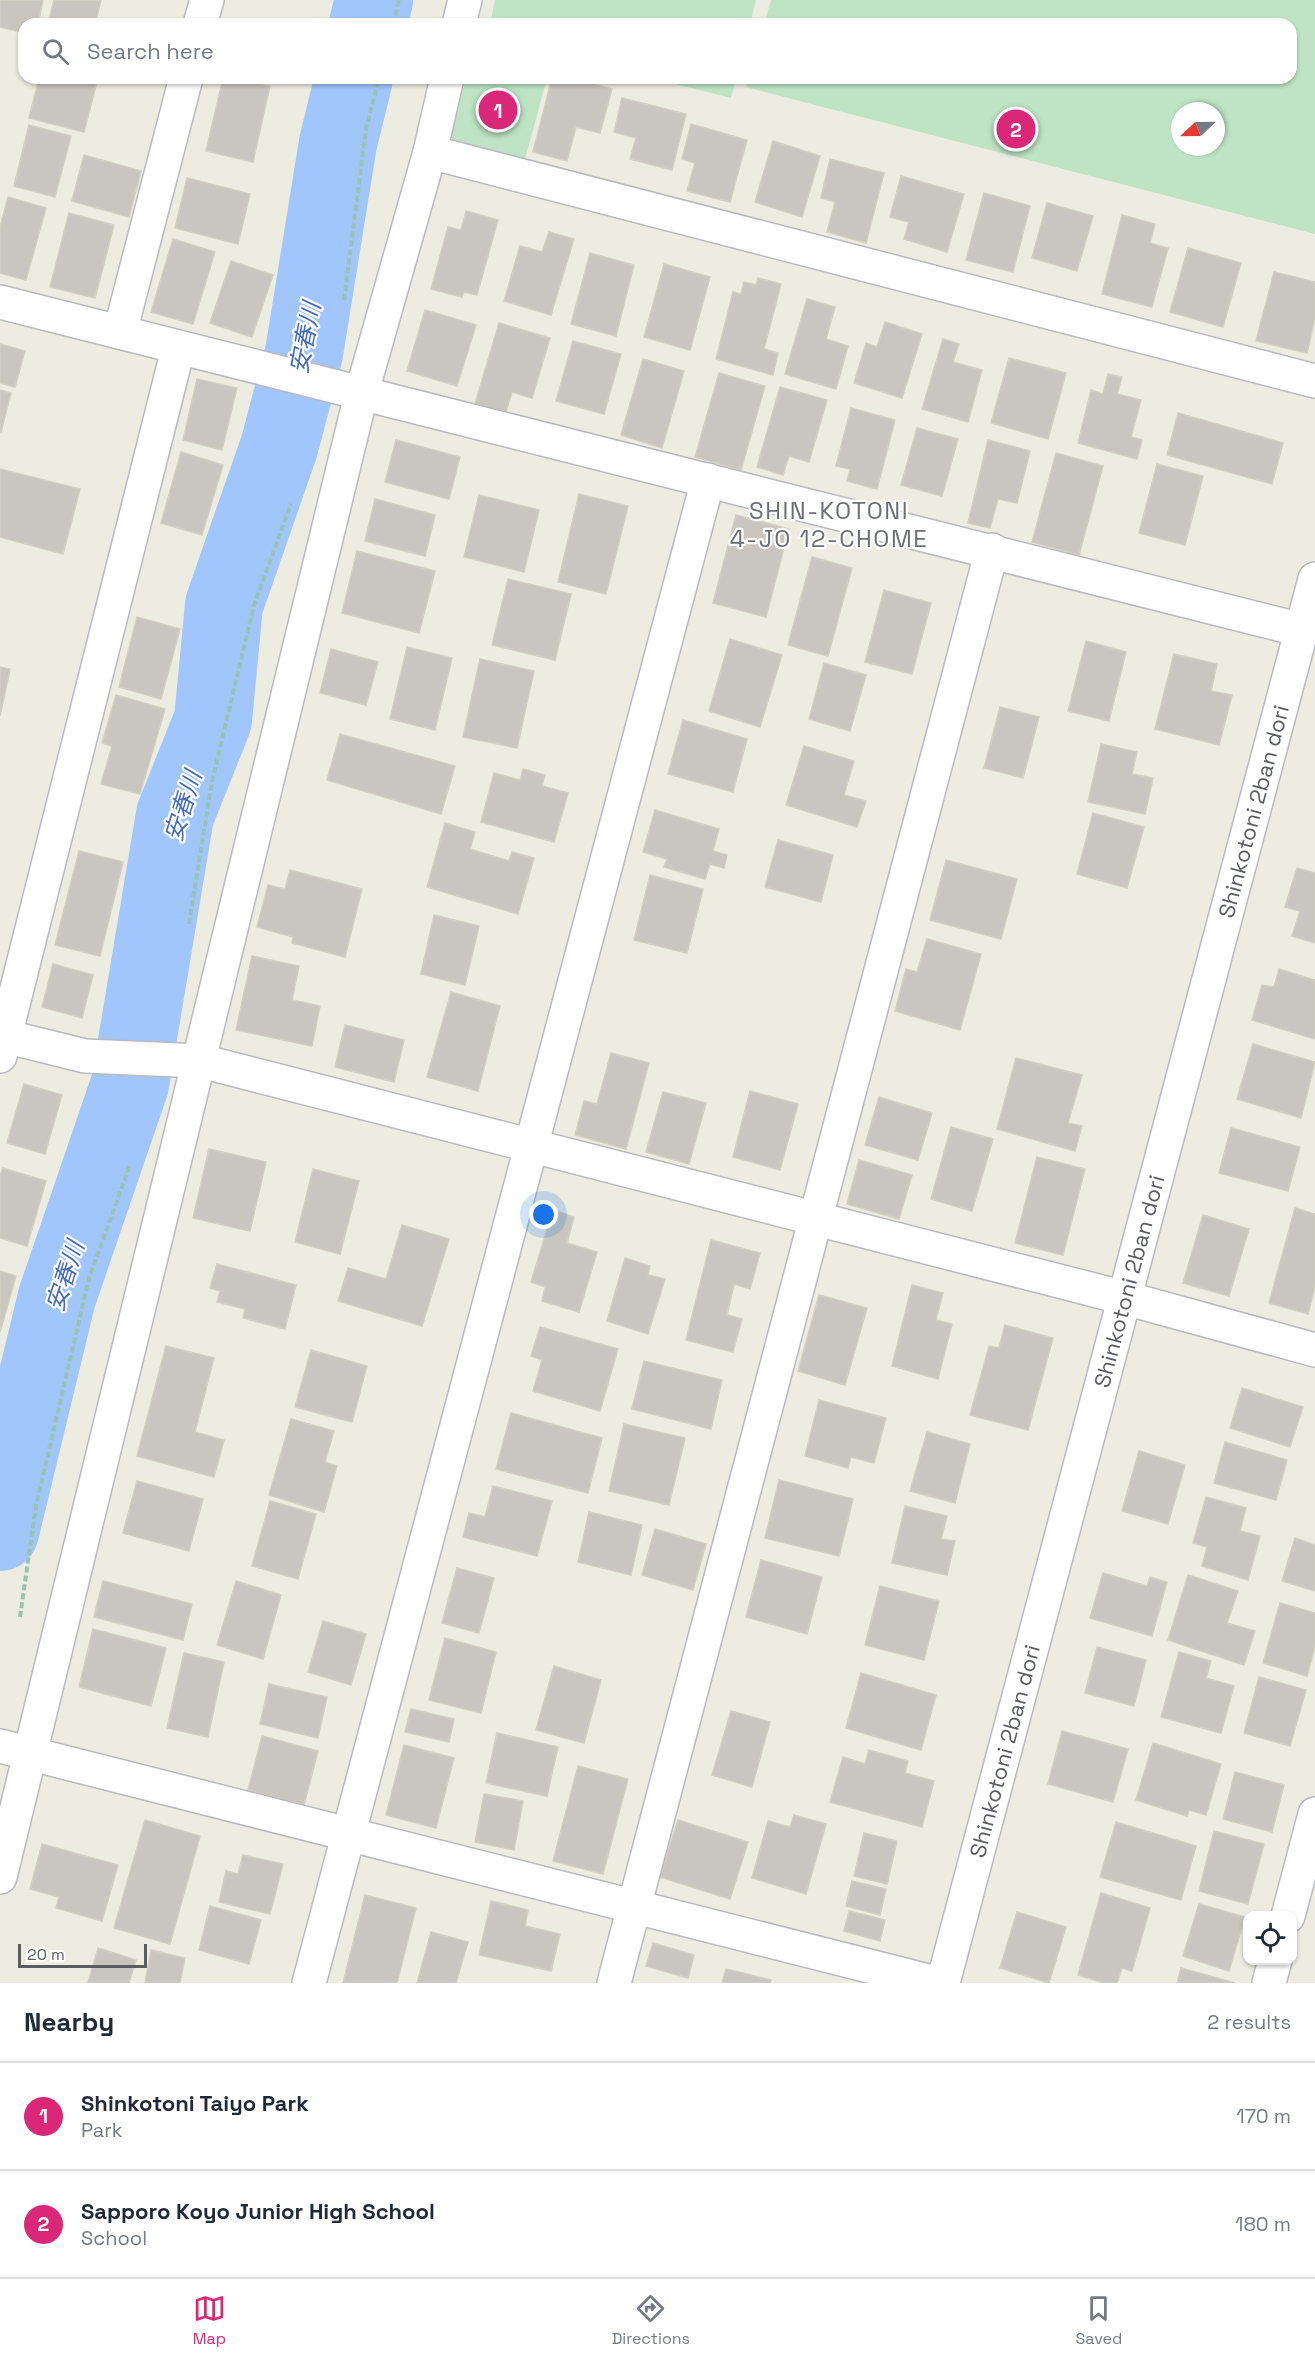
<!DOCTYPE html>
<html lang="en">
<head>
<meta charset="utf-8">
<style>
	:root { --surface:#fff; --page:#f2f2f3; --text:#1f2937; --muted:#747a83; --line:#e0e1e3; --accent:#db2777 }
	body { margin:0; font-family:"Space Grotesk","Noto Sans JP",sans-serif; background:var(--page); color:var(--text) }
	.controls { position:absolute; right:18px; bottom:18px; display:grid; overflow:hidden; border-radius:12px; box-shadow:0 2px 4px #0004 }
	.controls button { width:54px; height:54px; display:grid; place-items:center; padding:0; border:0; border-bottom:2px solid var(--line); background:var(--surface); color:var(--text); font:30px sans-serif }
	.compass { position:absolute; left:1171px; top:102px; width:54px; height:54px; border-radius:50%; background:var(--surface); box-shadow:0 2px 4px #0004; rotate:248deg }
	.scale { position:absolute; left:18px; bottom:15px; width:129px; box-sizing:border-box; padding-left:6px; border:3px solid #5a5c62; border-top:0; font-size:16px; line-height:21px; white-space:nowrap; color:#5a5c62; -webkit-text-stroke:4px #fff; paint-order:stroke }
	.you { position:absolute; left:544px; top:1215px; width:21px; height:21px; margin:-15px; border:4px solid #fff; border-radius:50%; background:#1a73e8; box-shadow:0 0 0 9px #1a73e833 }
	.badge { display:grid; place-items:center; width:39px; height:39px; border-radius:50%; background:var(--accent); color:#fff; font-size:20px; font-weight:700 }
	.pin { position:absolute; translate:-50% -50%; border:3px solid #fff; box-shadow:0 2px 6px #0006 }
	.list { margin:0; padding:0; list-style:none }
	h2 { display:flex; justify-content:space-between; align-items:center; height:78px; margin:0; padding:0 24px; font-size:26px }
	h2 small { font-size:20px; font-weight:400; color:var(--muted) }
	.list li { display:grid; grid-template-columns:39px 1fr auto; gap:18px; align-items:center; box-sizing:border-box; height:108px; padding:0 24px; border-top:2px solid var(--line) }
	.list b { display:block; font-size:22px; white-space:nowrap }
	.list p { margin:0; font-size:20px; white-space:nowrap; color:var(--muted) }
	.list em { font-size:20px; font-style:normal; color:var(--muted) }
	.icon { flex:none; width:33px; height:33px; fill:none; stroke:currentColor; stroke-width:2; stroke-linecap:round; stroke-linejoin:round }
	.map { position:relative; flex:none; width:1315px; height:1983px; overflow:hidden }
	.search { position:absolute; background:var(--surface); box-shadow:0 2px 4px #0004; left:18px; right:18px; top:18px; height:66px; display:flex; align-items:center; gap:15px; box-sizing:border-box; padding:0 21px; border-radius:18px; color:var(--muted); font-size:22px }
	.sheet { height:294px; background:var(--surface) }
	nav { display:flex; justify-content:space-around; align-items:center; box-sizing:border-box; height:84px; border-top:2px solid var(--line); background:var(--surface); font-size:16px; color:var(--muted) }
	nav a { display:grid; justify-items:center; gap:3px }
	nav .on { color:var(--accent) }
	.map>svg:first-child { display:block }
</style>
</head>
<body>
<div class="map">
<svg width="1315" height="1983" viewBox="0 0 1315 1983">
	<rect width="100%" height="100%" fill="#ecece1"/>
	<path fill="#bee4c5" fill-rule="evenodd" d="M 495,0 L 756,0 L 750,24 L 490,24 Z
		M 771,0 L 1315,0 L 1315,234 L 746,87 L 749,78 L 1291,78 L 1291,24 L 764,24 ZM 1180,111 L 1216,111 L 1216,147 L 1180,147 Z
		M 466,78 L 547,78 L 524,163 L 449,143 Z
		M 652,78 L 736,78 L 731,98 Z"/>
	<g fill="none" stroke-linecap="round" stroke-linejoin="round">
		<path stroke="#a1c5fd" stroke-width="78" d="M 368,24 L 374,0
			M 0,1532 L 57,1297 L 130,1084 L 175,815 L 213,720 L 224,605 L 279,447 L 304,353 L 338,143 L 354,78"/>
	</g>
	<path fill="#c8c6bf" stroke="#d1cfc0" stroke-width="1.5" d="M 0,0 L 43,0 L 38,24 L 24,24 L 24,33 L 0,27 Z
		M 54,0 L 101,0 L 95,24 L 48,24 Z
		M 39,78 L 98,78 L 84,132 L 29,118 Z
		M 223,78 L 270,86 L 253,162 L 206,151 Z
		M 552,78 L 572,78 L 612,89 L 600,133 L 576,127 L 567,161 L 533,152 Z
		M 622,98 L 686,114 L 672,170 L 630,159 L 636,138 L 614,132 Z
		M 691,124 L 747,140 L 730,202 L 687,191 L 695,163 L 682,159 Z
		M 29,125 L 71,136 L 55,197 L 14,186 Z
		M 773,141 L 820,156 L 802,217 L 755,202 Z
		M 84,155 L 141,171 L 129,217 L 72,201 Z
		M 830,159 L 884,173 L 866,243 L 827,232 L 835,202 L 821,198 Z
		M 901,176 L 964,194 L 947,252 L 904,239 L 909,222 L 890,217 Z
		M 187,178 L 250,194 L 238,244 L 175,228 Z
		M 984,193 L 1030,206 L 1013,272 L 966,260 Z
		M 8,197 L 46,208 L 26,280 L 0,273 L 0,227 Z
		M 1047,203 L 1093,216 L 1077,271 L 1032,258 Z
		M 466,211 L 498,220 L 477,295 L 464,292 L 462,297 L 431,289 L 448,227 L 461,230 Z
		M 69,213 L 114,225 L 95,298 L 50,287 Z
		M 1122,215 L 1155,224 L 1150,243 L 1168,248 L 1152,307 L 1102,294 Z
		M 549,232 L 574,239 L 551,315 L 504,301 L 520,246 L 542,252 Z
		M 173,239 L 215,252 L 193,324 L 151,312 Z
		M 1188,248 L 1241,263 L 1223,327 L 1170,312 Z
		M 590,253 L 634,265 L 616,336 L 571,324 Z
		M 231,261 L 273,275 L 252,337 L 210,323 Z
		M 664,264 L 710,277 L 690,350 L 644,337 Z
		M 1274,272 L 1315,282 L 1315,319 L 1307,353 L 1256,341 Z
		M 758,278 L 781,284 L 764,349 L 778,353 L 773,375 L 716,359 L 733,292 L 741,294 L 744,282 L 756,285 Z
		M 807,299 L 835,307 L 826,339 L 848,346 L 836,389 L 785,374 Z
		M 425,310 L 476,325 L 457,386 L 407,371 Z
		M 885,322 L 922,334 L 902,398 L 854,383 L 866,343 L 877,347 Z
		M 499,323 L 550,338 L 532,398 L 512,392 L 505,415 L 474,407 Z
		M 943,339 L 959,344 L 953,362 L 982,370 L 968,422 L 922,409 Z
		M 573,341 L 621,354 L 604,414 L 556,401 Z
		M 0,344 L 25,351 L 15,387 L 0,383 Z
		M 1009,358 L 1066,373 L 1048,439 L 991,423 Z
		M 643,359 L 684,371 L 662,448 L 621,435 Z
		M 719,373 L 765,386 L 741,470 L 695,457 Z
		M 1108,374 L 1122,377 L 1117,394 L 1141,400 L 1131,437 L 1142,440 L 1137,459 L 1078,443 L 1091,390 L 1103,394 Z
		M 197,379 L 237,388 L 222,450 L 183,440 Z
		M 780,387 L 827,400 L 809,462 L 789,456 L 783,475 L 757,467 Z
		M 0,390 L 11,393 L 1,432 L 0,431 Z
		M 851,408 L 895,420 L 877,489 L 847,481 L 850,469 L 836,466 Z
		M 1178,413 L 1283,443 L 1272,484 L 1167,455 Z
		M 917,428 L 958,439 L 942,496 L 901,485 Z
		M 396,440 L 460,457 L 449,499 L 385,482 Z
		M 988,440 L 1030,451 L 1017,503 L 998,499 L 990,528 L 968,523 Z
		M 181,452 L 223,465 L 202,535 L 161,523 Z
		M 1056,453 L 1103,466 L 1079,555 L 1032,542 Z
		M 1157,464 L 1203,476 L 1185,545 L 1139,533 Z
		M 0,469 L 80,489 L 63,554 L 0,537 Z
		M 579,494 L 628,506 L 606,594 L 558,582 Z
		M 479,495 L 539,510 L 524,572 L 464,557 Z
		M 375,499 L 435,515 L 425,556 L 365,541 Z
		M 736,515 L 789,529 L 766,617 L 713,603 Z
		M 357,551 L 435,571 L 419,633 L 342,613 Z
		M 812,557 L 852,568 L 828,656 L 788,645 Z
		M 508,579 L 571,594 L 555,660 L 492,645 Z
		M 884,590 L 931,603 L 912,674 L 865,662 Z
		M 137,617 L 180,629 L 161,699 L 119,687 Z
		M 730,639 L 782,655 L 760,727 L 709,711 Z
		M 1086,641 L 1126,652 L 1109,721 L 1068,711 Z
		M 407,647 L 452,658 L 435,730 L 390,719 Z
		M 331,649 L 378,662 L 366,705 L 320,693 Z
		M 1174,654 L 1217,664 L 1211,691 L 1232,695 L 1219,745 L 1155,729 Z
		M 480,659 L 534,671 L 517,748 L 463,737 Z
		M 824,663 L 866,675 L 850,731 L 809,719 Z
		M 0,667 L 10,669 L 0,716 Z
		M 116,695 L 165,709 L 140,794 L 101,784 L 112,746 L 102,743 Z
		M 1000,707 L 1039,717 L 1023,778 L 984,768 Z
		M 683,720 L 747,739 L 733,792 L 668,774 Z
		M 340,734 L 455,766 L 441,814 L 327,780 Z
		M 1101,744 L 1137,752 L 1132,774 L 1153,778 L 1145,814 L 1088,802 Z
		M 804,746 L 854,761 L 844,795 L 866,801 L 857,827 L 786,805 Z
		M 523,769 L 545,775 L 542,786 L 568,793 L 554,842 L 481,822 L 494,773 L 520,780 Z
		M 655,810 L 719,829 L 713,851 L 727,855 L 724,868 L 710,864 L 705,879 L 664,867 L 667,859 L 643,852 Z
		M 1093,813 L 1144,827 L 1127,888 L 1077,874 Z
		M 445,823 L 475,832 L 470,849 L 509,861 L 512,852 L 534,858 L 518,914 L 427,887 Z
		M 778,840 L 833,855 L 821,902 L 765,887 Z
		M 79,851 L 123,862 L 100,956 L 55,945 Z
		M 946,860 L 1017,879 L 1001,939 L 930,920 Z
		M 1297,868 L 1315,873 L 1315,943 L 1292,936 L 1300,911 L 1285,907 Z
		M 290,870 L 362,889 L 345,957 L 292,943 L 293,937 L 257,927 L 268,885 L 285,889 Z
		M 650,875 L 703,889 L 687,953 L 634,940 Z
		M 434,915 L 479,926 L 465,985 L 421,974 Z
		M 927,939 L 981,954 L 960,1030 L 895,1011 L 906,969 L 917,972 Z
		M 252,956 L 299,966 L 292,1000 L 320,1006 L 312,1046 L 236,1030 Z
		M 53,964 L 93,975 L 82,1018 L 42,1007 Z
		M 1279,969 L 1315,980 L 1315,1039 L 1252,1020 L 1262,985 L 1274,987 Z
		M 451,992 L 500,1006 L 478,1091 L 427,1077 Z
		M 345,1025 L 404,1040 L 394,1082 L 335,1067 Z
		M 1253,1044 L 1315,1062 L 1301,1118 L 1237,1099 Z
		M 611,1053 L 649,1063 L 626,1149 L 575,1135 L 584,1101 L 597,1104 Z
		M 1016,1058 L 1082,1075 L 1068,1123 L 1082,1126 L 1075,1151 L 997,1129 Z
		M 24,1084 L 62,1095 L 45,1154 L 7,1143 Z
		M 750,1091 L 798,1104 L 780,1170 L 733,1157 Z
		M 663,1092 L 706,1103 L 689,1164 L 646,1152 Z
		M 879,1097 L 932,1113 L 918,1160 L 865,1145 Z
		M 951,1127 L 993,1139 L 972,1211 L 931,1199 Z
		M 1231,1128 L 1300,1147 L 1288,1191 L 1219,1173 Z
		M 209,1149 L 266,1162 L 250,1231 L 193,1218 Z
		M 1037,1157 L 1085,1169 L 1063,1255 L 1015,1243 Z
		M 859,1160 L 912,1175 L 899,1219 L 847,1204 Z
		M 3,1168 L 46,1181 L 27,1246 L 0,1238 L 0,1176 Z
		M 313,1169 L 359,1181 L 340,1254 L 295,1242 Z
		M 1295,1208 L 1315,1214 L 1315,1287 L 1308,1314 L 1269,1303 Z
		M 553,1210 L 574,1217 L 567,1243 L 597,1252 L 579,1312 L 542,1301 L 545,1287 L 531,1282 Z
		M 1203,1215 L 1249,1229 L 1229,1296 L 1183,1283 Z
		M 402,1225 L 449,1239 L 422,1326 L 338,1301 L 348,1268 L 386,1279 Z
		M 711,1240 L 760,1253 L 750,1289 L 734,1284 L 727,1315 L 742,1319 L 733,1352 L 686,1340 Z
		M 625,1258 L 650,1266 L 648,1275 L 665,1279 L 648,1334 L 607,1321 Z
		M 217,1264 L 296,1285 L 285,1329 L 243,1318 L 245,1309 L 217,1302 L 220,1291 L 210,1288 Z
		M 0,1271 L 16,1276 L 0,1332 Z
		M 912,1285 L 943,1293 L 936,1320 L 952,1324 L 938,1379 L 892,1366 Z
		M 819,1295 L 867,1308 L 845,1385 L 798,1371 Z
		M 1005,1325 L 1053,1338 L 1028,1430 L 970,1415 L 989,1346 L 999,1348 Z
		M 540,1327 L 618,1349 L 600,1411 L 533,1391 L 542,1360 L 531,1356 Z
		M 166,1346 L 214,1358 L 195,1432 L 224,1440 L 214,1477 L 137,1456 Z
		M 311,1350 L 367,1366 L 352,1422 L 295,1407 Z
		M 644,1361 L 722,1380 L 711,1429 L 632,1409 Z
		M 1242,1388 L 1303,1407 L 1290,1447 L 1230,1428 Z
		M 819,1400 L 886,1418 L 874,1463 L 851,1457 L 848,1468 L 805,1456 Z
		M 511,1413 L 602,1438 L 588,1493 L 496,1469 Z
		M 291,1419 L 334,1431 L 325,1462 L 337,1466 L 324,1512 L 269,1495 Z
		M 624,1424 L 685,1438 L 669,1505 L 609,1491 Z
		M 927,1432 L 970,1444 L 955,1503 L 910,1491 Z
		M 1225,1442 L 1287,1460 L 1276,1500 L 1214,1483 Z
		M 1139,1451 L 1185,1465 L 1168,1524 L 1122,1511 Z
		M 779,1480 L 853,1499 L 839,1556 L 765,1538 Z
		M 137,1481 L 203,1499 L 189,1551 L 123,1533 Z
		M 493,1486 L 552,1501 L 537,1556 L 463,1537 L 469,1513 L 485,1517 Z
		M 1206,1497 L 1246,1508 L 1240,1531 L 1260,1536 L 1248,1580 L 1202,1566 L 1207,1547 L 1193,1543 Z
		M 270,1501 L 316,1514 L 298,1579 L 252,1566 Z
		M 905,1506 L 947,1516 L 941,1539 L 955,1541 L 947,1575 L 892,1563 Z
		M 589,1512 L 642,1525 L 631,1575 L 578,1562 Z
		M 655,1529 L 706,1544 L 693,1590 L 642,1575 Z
		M 1295,1538 L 1315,1545 L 1315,1591 L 1282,1581 Z
		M 761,1560 L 822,1577 L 807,1634 L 746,1617 Z
		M 457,1568 L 494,1578 L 479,1633 L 442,1623 Z
		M 1103,1573 L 1147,1586 L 1150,1577 L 1167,1582 L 1152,1636 L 1090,1618 Z
		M 1188,1575 L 1238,1591 L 1227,1623 L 1255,1631 L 1244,1665 L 1168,1640 Z
		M 103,1581 L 192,1604 L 183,1640 L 94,1617 Z
		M 236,1581 L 281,1595 L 263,1659 L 217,1645 Z
		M 880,1586 L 939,1601 L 924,1660 L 865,1645 Z
		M 1280,1603 L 1315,1613 L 1315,1647 L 1307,1676 L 1263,1663 Z
		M 323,1621 L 366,1634 L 351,1685 L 308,1672 Z
		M 93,1629 L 166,1648 L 151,1706 L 79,1687 Z
		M 445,1638 L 496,1652 L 481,1713 L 429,1700 Z
		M 1097,1647 L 1146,1660 L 1134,1706 L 1085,1693 Z
		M 1179,1652 L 1211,1661 L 1206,1678 L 1234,1686 L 1221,1733 L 1161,1717 Z
		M 184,1653 L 224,1662 L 208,1737 L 167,1728 Z
		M 554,1666 L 601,1680 L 584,1743 L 536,1730 Z
		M 861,1673 L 936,1695 L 921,1750 L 846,1728 Z
		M 1259,1677 L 1306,1690 L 1290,1746 L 1244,1733 Z
		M 269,1684 L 327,1697 L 318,1738 L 260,1724 Z
		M 411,1709 L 454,1719 L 449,1742 L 405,1732 Z
		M 731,1711 L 770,1722 L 752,1787 L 712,1775 Z
		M 1062,1731 L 1128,1749 L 1113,1802 L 1048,1784 Z
		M 497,1733 L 558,1747 L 547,1796 L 486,1783 Z
		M 262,1736 L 318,1751 L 304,1805 L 248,1790 Z
		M 1153,1743 L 1221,1764 L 1206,1815 L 1189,1810 L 1187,1816 L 1136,1800 Z
		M 404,1745 L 454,1758 L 436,1828 L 386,1815 Z
		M 869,1750 L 908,1761 L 905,1773 L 934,1781 L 922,1827 L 830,1802 L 843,1757 L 865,1764 Z
		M 578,1766 L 628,1779 L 603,1874 L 553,1861 Z
		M 1235,1772 L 1284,1785 L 1272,1832 L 1223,1819 Z
		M 484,1794 L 523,1801 L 514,1850 L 475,1842 Z
		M 794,1815 L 826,1824 L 806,1894 L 752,1878 L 768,1821 L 790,1827 Z
		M 145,1820 L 200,1836 L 170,1944 L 114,1928 Z
		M 678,1820 L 748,1842 L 730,1899 L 660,1877 Z
		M 1116,1822 L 1196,1846 L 1181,1900 L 1100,1877 Z
		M 1214,1831 L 1264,1844 L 1248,1904 L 1199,1891 Z
		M 864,1833 L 897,1841 L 887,1884 L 854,1876 Z
		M 42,1844 L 118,1865 L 102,1921 L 56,1908 L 59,1897 L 30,1889 Z
		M 243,1855 L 283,1864 L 270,1914 L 219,1902 L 226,1871 L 238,1874 Z
		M 852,1881 L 886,1889 L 880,1915 L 846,1906 Z
		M 1101,1893 L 1150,1908 L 1132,1971 L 1122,1968 L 1117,1983 L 1104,1983 L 1078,1975 Z
		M 365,1895 L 416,1908 L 397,1983 L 343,1983 Z
		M 491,1901 L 528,1910 L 525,1926 L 560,1934 L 551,1971 L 479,1955 Z
		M 1199,1904 L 1245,1917 L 1229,1971 L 1183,1956 Z
		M 210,1906 L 261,1920 L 249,1964 L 199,1950 Z
		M 849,1911 L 885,1920 L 880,1941 L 844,1931 Z
		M 1017,1912 L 1066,1927 L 1049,1983 L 1000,1968 Z
		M 431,1932 L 468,1942 L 456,1983 L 417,1983 Z
		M 653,1943 L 694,1955 L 688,1978 L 646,1966 Z
		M 98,1948 L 136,1960 L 129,1983 L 88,1983 Z
		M 151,1950 L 185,1958 L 180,1983 L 145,1983 Z
		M 1181,1968 L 1235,1983 L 1177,1983 Z
		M 726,1969 L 771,1980 L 770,1983 L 722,1983 Z"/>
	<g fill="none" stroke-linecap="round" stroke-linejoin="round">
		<g stroke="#b9bac0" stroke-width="36">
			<g id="minor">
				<path d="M 200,24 L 207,0"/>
				<path d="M 459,24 L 465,0"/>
				<path d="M 430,152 L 1315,381"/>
				<path d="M 0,302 C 434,413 868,520 1302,630"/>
				<path d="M 120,332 L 186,78"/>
				<path d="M 0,1035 L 85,1056 L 201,1061 L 1125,1298 L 1315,1350"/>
				<path d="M 0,1056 L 178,349"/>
				<path d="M 0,1746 L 936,1983"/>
				<path d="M 0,1877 L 361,395 L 430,152 L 447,78"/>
				<path d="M 1288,1916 L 1315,1814"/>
				<path d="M 309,1983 L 708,480"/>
				<path d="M 614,1983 L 992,550"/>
				<path id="s1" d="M 943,1983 L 1315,579"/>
				<path d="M 1269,1983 L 1275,1960"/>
			</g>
		</g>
		<path stroke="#97c4ac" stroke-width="4" stroke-dasharray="6 3" stroke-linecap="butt" d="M 393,24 L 399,0
			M 344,300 L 366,129 L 379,78
			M 189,924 L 212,781 L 254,605 L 291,504
			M 20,1617 L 36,1506 L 89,1278 L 130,1165"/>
		<use href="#minor" stroke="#fff" stroke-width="33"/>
	</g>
	<g text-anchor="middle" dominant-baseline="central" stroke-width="4.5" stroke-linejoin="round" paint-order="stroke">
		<g font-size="22" fill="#5a5c62" stroke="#fff">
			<text stroke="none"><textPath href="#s1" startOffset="1212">Shinkotoni 2ban dori</textPath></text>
			<text stroke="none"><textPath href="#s1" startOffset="726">Shinkotoni 2ban dori</textPath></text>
			<text stroke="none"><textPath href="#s1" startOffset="240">Shinkotoni 2ban dori</textPath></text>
		</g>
		<g font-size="24" font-style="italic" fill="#456bbf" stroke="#fff">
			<text transform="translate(305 338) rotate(-79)">安春川</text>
			<text transform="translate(183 806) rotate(-73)">安春川</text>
			<text transform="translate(65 1276) rotate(-72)">安春川</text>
		</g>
		<g font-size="24" letter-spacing="1.5" fill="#6b6e74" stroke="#fff">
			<text x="829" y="510">SHIN-KOTONI<tspan x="829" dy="28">4-JO 12-CHOME</tspan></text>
		</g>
	</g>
</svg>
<div class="controls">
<button><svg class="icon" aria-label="locate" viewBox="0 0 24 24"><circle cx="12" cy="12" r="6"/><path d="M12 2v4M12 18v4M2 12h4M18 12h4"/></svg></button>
</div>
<svg class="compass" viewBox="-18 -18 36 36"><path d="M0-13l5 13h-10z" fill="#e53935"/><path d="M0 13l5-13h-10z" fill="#747a83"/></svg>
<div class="scale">20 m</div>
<div class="you"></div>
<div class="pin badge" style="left:498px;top:110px">1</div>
<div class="pin badge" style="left:1016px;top:129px">2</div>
<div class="search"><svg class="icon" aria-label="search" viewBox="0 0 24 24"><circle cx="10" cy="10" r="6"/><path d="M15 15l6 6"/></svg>Search here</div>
</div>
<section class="sheet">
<h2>Nearby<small>2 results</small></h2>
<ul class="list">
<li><span class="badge">1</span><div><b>Shinkotoni Taiyo Park</b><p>Park</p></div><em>170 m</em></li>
<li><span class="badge">2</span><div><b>Sapporo Koyo Junior High School</b><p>School</p></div><em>180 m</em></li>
</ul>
</section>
<nav>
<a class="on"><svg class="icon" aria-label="map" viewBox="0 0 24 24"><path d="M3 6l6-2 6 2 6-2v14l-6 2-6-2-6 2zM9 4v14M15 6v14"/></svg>Map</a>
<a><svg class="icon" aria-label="directions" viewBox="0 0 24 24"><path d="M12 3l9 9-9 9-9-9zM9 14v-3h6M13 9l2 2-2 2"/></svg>Directions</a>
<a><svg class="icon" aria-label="saved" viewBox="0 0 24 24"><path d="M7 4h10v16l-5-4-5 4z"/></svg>Saved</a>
</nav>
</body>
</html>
